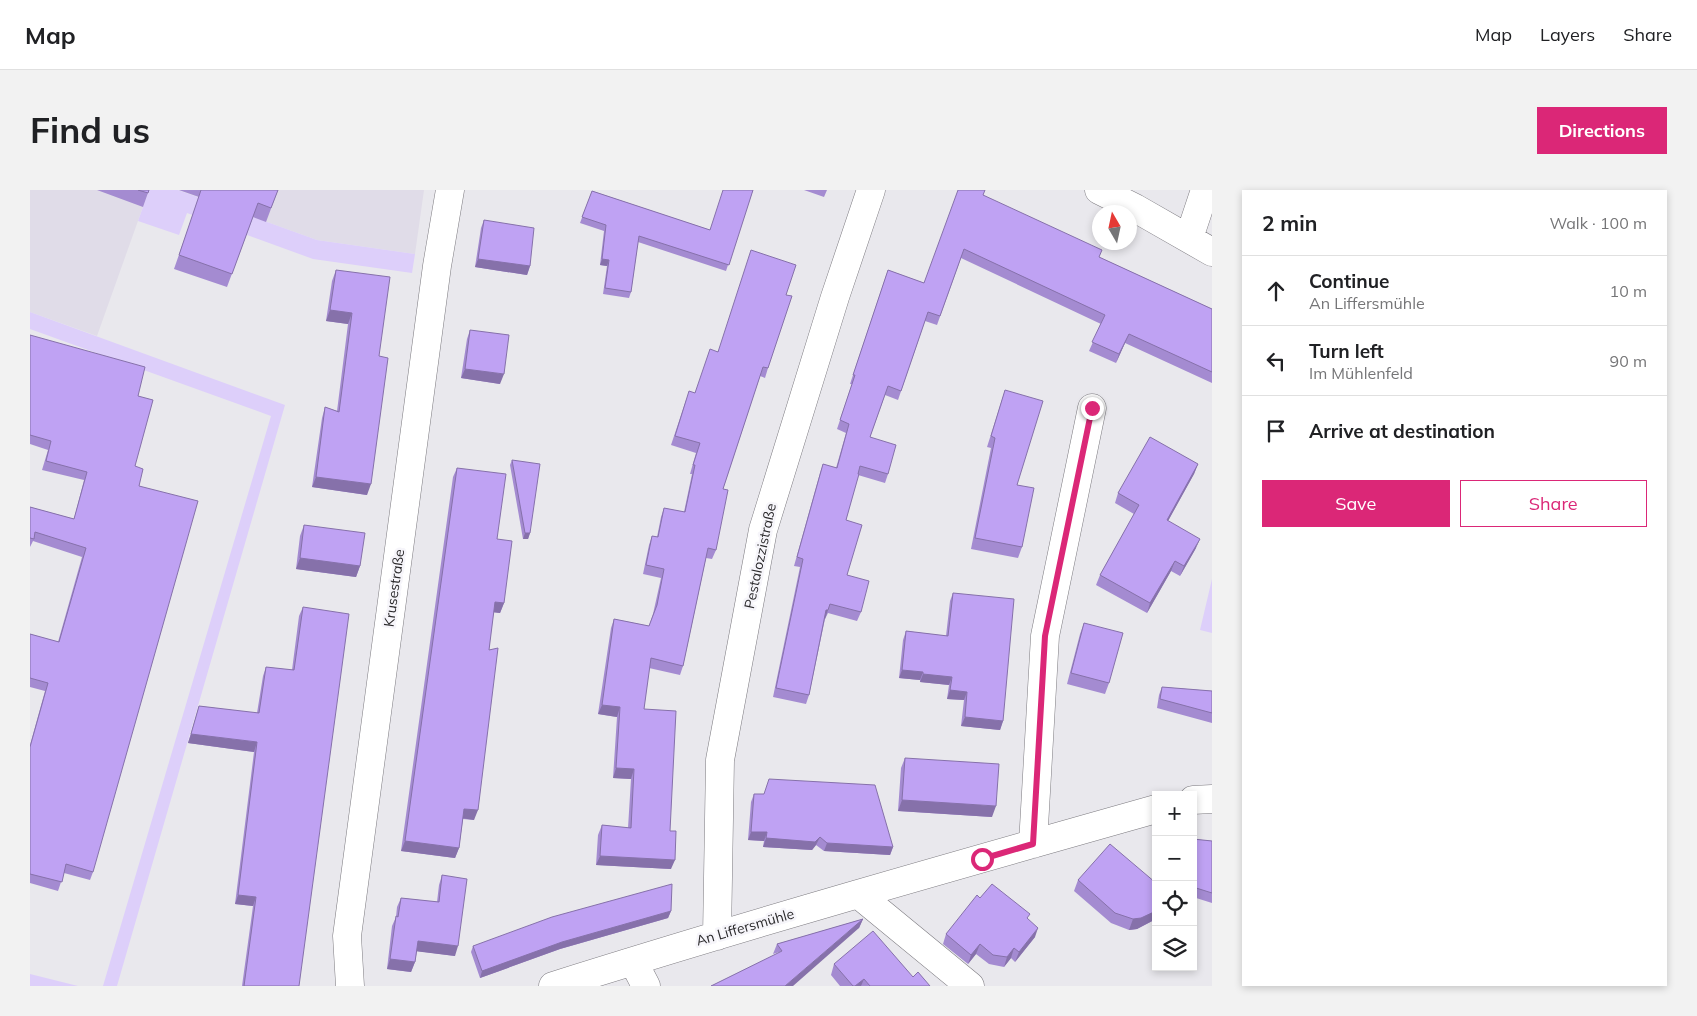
<!DOCTYPE html>
<html lang="en">
<head>
<meta charset="utf-8">
<style>
	:root { --surface:#fff; --page:#f2f2f2; --text:#202124; --muted:#757577; --line:#e0e0e0; --accent:#db2777 }
	body { margin:0; font-family:Mulish,sans-serif; background:var(--page); color:var(--text) }
	.controls { position:absolute; right:15px; bottom:15px; display:grid; overflow:hidden; border-radius:0px; box-shadow:0 2px 8px #0003 }
	.controls button { width:45px; height:45px; display:grid; place-items:center; padding:0; border:0; border-bottom:1px solid var(--line); background:var(--surface); color:var(--text); font:25px sans-serif }
	.compass { position:absolute; left:1062px; top:15px; width:45px; height:45px; border-radius:50%; background:var(--surface); box-shadow:0 2px 8px #0003; rotate:351deg }
	.stop { position:absolute; width:15px; height:15px; margin:-11px; border:4px solid #db2777; border-radius:50%; background:#fff }
	.stop.end { background:#db2777; border-color:#fff; box-shadow:0 1px 5px #0008 }
	.list { margin:0; padding:0; list-style:none }
	h2 { display:flex; justify-content:space-between; align-items:center; height:65px; margin:0; padding:0 20px; font-size:21px }
	h2 small { font-size:16px; font-weight:400; color:var(--muted) }
	.list li { display:grid; grid-template-columns:32px 1fr auto; gap:15px; align-items:center; box-sizing:border-box; height:70px; padding:0 20px; border-top:1px solid var(--line) }
	.list b { display:block; font-size:19px; white-space:nowrap }
	.list p { margin:0; font-size:16px; white-space:nowrap; color:var(--muted) }
	.list em { font-size:16px; font-style:normal; color:var(--muted) }
	.actions { display:flex; gap:10px; padding:15px 20px }
	.actions a { flex:1; padding:11px 0; border:1px solid var(--accent); border-radius:0px; text-align:center; font-size:18px; color:var(--accent) }
	.actions .main { background:var(--accent); color:#fff }
	.icon { flex:none; width:28px; height:28px; fill:none; stroke:currentColor; stroke-width:2; stroke-linecap:round; stroke-linejoin:round }
	.map { position:relative; flex:none; width:1182px; height:796px; overflow:hidden; border-radius:0px }
	header { display:flex; align-items:center; gap:30px; box-sizing:border-box; height:70px; padding:0 25px; background:var(--surface); border-bottom:1px solid var(--line) }
	header strong { font-size:24px }
	nav { display:flex; gap:28px; margin-inline-start:auto; font-size:18px }
	.intro { display:flex; align-items:center; justify-content:space-between; box-sizing:border-box; height:120px; padding:0 30px }
	h1 { margin:0; font-size:35px }
	.button { padding:12px 22px; border-radius:0px; background:var(--accent); color:#fff; font-size:18px; font-weight:700 }
	main { display:flex; gap:30px; padding:0 30px }
	aside { flex:1; background:var(--surface); border-radius:0px; box-shadow:0 2px 8px #0003 }
	.map>svg:first-child { display:block }
</style>
</head>
<body>
<header>
<strong>Map</strong>
<nav><a>Map</a><a>Layers</a><a>Share</a></nav>
</header>
<div class="intro"><h1>Find us</h1><a class="button">Directions</a></div>
<main>
<div class="map">
<svg width="1182" height="796" viewBox="0 0 1182 796">
	<rect width="100%" height="100%" fill="#e9e8ed"/>
	<path fill="#e0dce8" d="M 0,0 L 119,0 L 67,146 L 0,122 Z
		M 148,0 L 394,0 L 385,64 L 287,50 Z"/>
	<path fill="#ddcffa" d="M 119,0 L 148,0 L 287,50 L 385,64 L 382,83 L 283,69 L 157,23 L 149,45 L 108,31 Z
		M 0,122 L 255,215 L 87,796 L 73,796 L 241,226 L 0,139 Z
		M 1182,389 L 1182,443 L 1170,440 Z
		M 0,784 L 48,796 L 0,796 Z"/>
	<g fill="none" stroke-linecap="round" stroke-linejoin="round">
		<g stroke="#7d7b80" stroke-width="29">
			<path id="minor" d="M 1069,0 L 1105,18 L 1182,62
				M 1159,48 L 1175,0
				M 1163,610 L 1182,609
				M 1003,654 L 1015,446 L 1062,218
				M 828,704 L 940,796
				M 687,746 L 690,570 L 733,340 L 805,107 L 841,0
				M 603,771 L 616,796
				M 320,796 L 317,746 L 407,76 L 420,0
				M 523,796 C 723,733 924,676 1126,619"/>
		</g>
		<use href="#minor" stroke="#fff" stroke-width="28"/>
	</g>
	<path fill="#a48bd1" d="M 67,0 L 119,0 L 113,17 Z
		M 149,0 L 248,0 L 236,32 L 223,27 L 197,97 L 144,79 L 169,7 Z
		M 723,0 L 696,81 L 608,52 L 601,102 L 599,108 L 573,104 L 577,76 L 570,75 L 574,41 L 550,33 L 562,1 L 680,40 Z
		M 774,0 L 797,0 L 794,7 Z
		M 953,5 L 1069,67 L 1182,119 L 1182,193 L 1095,153 L 1086,173 L 1059,161 L 1071,134 L 931,68 L 907,135 L 895,131 L 868,210 L 855,205 L 840,247 L 858,284 L 855,293 L 828,285 L 816,330 L 817,385 L 831,422 L 827,431 L 798,423 L 795,429 L 779,505 L 776,514 L 743,507 L 770,377 L 764,376 L 790,283 L 793,274 L 806,278 L 816,243 L 807,239 L 822,194 L 820,194 L 858,80 L 894,93 Z
		M 454,30 L 500,76 L 497,85 L 445,77 L 451,38 Z
		M 306,80 L 349,166 L 337,305 L 282,297 L 292,228 L 295,217 L 307,221 L 318,134 L 296,131 L 302,91 Z
		M 756,105 L 738,178 L 735,188 L 730,186 L 693,299 L 686,360 L 682,369 L 676,368 L 653,476 L 650,485 L 619,478 L 614,519 L 640,641 L 641,679 L 566,675 L 568,645 L 572,635 L 598,638 L 601,589 L 583,588 L 587,527 L 568,524 L 581,438 L 584,429 L 619,436 L 623,424 L 631,388 L 613,384 L 619,355 L 622,346 L 627,347 L 631,327 L 634,318 L 654,322 L 662,284 L 660,284 L 666,263 L 641,255 L 656,210 L 665,203 L 687,162 Z
		M 440,140 L 470,194 L 431,188 L 437,149 Z
		M 0,145 L 108,206 L 105,276 L 109,296 L 63,682 L 60,690 L 34,683 L 28,701 L 0,693 L 0,555 L 15,501 L 0,497 L 0,444 L 28,452 L 52,367 L 3,351 L 0,357 L 0,317 L 44,329 L 54,290 L 12,280 L 18,260 L 0,254 Z
		M 975,200 L 987,295 L 992,357 L 988,368 L 941,359 L 961,258 L 957,257 Z
		M 482,270 L 500,343 L 498,349 L 493,349 L 480,275 Z
		M 1168,274 L 1164,284 L 1138,331 L 1166,358 L 1150,386 L 1141,381 L 1117,423 L 1066,395 L 1070,385 L 1104,324 L 1085,313 L 1088,303 Z
		M 427,278 L 467,349 L 474,413 L 470,423 L 463,422 L 459,460 L 444,630 L 433,629 L 429,658 L 425,668 L 371,661 L 423,287 Z
		M 274,335 L 330,376 L 326,387 L 266,379 L 270,346 Z
		M 923,403 L 973,531 L 970,540 L 931,536 L 934,510 L 917,509 L 919,495 L 890,492 L 890,490 L 869,488 L 873,450 L 876,441 L 916,446 L 920,411 Z
		M 273,417 L 269,796 L 212,796 L 223,716 L 205,714 L 224,562 L 158,553 L 169,516 L 227,523 L 233,486 L 236,477 L 262,480 L 269,426 Z
		M 1054,433 L 1079,493 L 1075,504 L 1037,494 L 1050,444 Z
		M 1132,497 L 1182,501 L 1182,533 L 1127,518 L 1129,505 Z
		M 875,568 L 962,627 L 868,621 L 871,578 Z
		M 724,604 L 863,657 L 860,665 L 794,661 L 786,655 L 782,660 L 733,657 L 734,651 L 718,650 L 721,612 Z
		M 1163,649 L 1182,651 L 1182,713 L 1163,707 Z
		M 412,685 L 425,766 L 387,761 L 385,772 L 381,782 L 357,779 L 362,736 L 366,727 L 367,717 L 371,708 L 407,712 L 409,695 Z
		M 1048,690 L 1126,693 L 1126,729 L 1107,739 L 1099,740 L 1081,733 L 1044,701 Z
		M 950,708 L 998,730 L 1005,747 L 985,772 L 981,768 L 974,777 L 959,774 L 946,764 L 938,774 L 913,754 L 916,744 Z
		M 641,721 L 638,728 L 530,759 L 450,788 L 441,762 L 443,756 Z
		M 833,729 L 829,738 L 743,764 L 747,754 Z
		M 804,774 L 883,787 L 900,796 L 810,796 L 801,785 Z"/>
	<path fill="#8671aa" d="M 448,69 L 500,76 L 497,85 L 445,77 Z
		M 572,69 L 579,70 L 577,76 L 570,75 Z
		M 300,120 L 322,123 L 318,134 L 296,131 Z
		M 1099,144 L 1095,153 L 1086,173 L 1089,164 Z
		M 435,179 L 474,184 L 470,194 L 431,188 Z
		M 1168,274 L 1164,284 L 1133,340 L 1137,330 Z
		M 286,287 L 341,294 L 337,305 L 282,297 Z
		M 495,343 L 500,343 L 498,349 L 493,349 Z
		M 1170,349 L 1166,358 L 1150,386 L 1154,376 Z
		M 270,368 L 330,376 L 326,387 L 266,379 Z
		M 1145,371 L 1141,381 L 1117,423 L 1120,413 Z
		M 465,412 L 474,413 L 470,423 L 461,422 Z
		M 796,420 L 798,420 L 795,429 L 793,429 Z
		M 872,480 L 893,482 L 890,490 L 869,488 Z
		M 893,484 L 922,487 L 919,495 L 890,492 Z
		M 920,500 L 937,502 L 934,510 L 917,509 Z
		M 572,515 L 590,517 L 587,527 L 568,524 Z
		M 935,527 L 973,531 L 970,540 L 931,536 Z
		M 161,544 L 227,552 L 224,562 L 158,553 Z
		M 586,578 L 604,579 L 601,589 L 583,588 Z
		M 872,610 L 966,616 L 962,627 L 868,621 Z
		M 434,619 L 448,620 L 444,630 L 431,628 Z
		M 721,642 L 737,642 L 734,651 L 718,650 Z
		M 790,647 L 786,655 L 782,660 L 733,657 L 736,648 Z
		M 375,651 L 429,658 L 425,668 L 371,661 Z
		M 797,653 L 863,657 L 860,665 L 794,661 Z
		M 570,666 L 645,670 L 641,679 L 566,675 Z
		M 208,705 L 226,707 L 223,716 L 205,714 Z
		M 641,721 L 638,728 L 530,759 L 450,788 L 452,781 L 532,752 Z
		M 1126,721 L 1126,729 L 1107,739 L 1099,740 L 1103,729 Z
		M 833,729 L 829,738 L 763,796 L 755,796 Z
		M 1008,738 L 1005,747 L 985,772 L 989,762 Z
		M 388,751 L 428,756 L 425,766 L 384,761 Z
		M 950,754 L 946,764 L 938,774 L 941,765 Z
		M 984,758 L 981,768 L 974,777 L 977,767 Z
		M 360,769 L 385,772 L 381,782 L 357,779 Z
		M 834,789 L 831,796 L 825,796 Z"/>
	<path fill="#bfa2f3" stroke="#8671aa" d="M 108,0 L 119,0 L 118,3 Z
		M 171,0 L 248,0 L 241,18 L 228,13 L 202,84 L 149,65 Z
		M 693,0 L 723,0 L 699,75 L 609,46 L 601,102 L 575,98 L 579,70 L 572,69 L 576,35 L 552,27 L 562,1 L 680,40 Z
		M 928,0 L 955,0 L 953,5 L 1072,60 L 1069,67 L 1182,119 L 1182,182 L 1099,144 L 1089,164 L 1062,152 L 1075,125 L 934,59 L 910,126 L 898,122 L 871,201 L 858,196 L 840,247 L 866,255 L 858,284 L 830,276 L 828,284 L 829,284 L 816,330 L 832,335 L 817,385 L 839,391 L 831,422 L 800,414 L 798,420 L 796,420 L 779,505 L 746,498 L 773,369 L 767,367 L 793,274 L 807,278 L 819,234 L 810,230 L 825,185 L 823,185 L 858,80 L 894,93 Z
		M 454,30 L 504,38 L 500,76 L 448,69 Z
		M 721,60 L 766,75 L 756,105 L 762,106 L 738,178 L 733,177 L 693,299 L 698,300 L 686,360 L 678,358 L 653,476 L 621,468 L 614,519 L 646,521 L 640,641 L 646,641 L 645,670 L 570,666 L 572,635 L 601,638 L 604,579 L 586,578 L 590,517 L 572,515 L 584,429 L 619,436 L 627,415 L 634,379 L 616,375 L 622,346 L 628,347 L 634,318 L 655,322 L 665,275 L 663,275 L 670,253 L 645,246 L 659,201 L 665,203 L 680,159 L 688,162 Z
		M 306,80 L 360,87 L 349,166 L 358,168 L 341,294 L 286,287 L 295,217 L 309,222 L 322,123 L 300,120 Z
		M 440,140 L 479,145 L 474,184 L 435,179 Z
		M 0,145 L 115,177 L 108,206 L 123,210 L 105,276 L 113,279 L 109,296 L 168,311 L 63,682 L 36,674 L 32,692 L 0,684 L 0,557 L 18,493 L 0,488 L 0,444 L 29,452 L 56,358 L 5,342 L 4,349 L 0,348 L 0,317 L 44,329 L 57,282 L 16,271 L 21,251 L 0,245 Z
		M 975,200 L 1013,211 L 987,295 L 1004,298 L 992,357 L 945,348 L 965,248 L 961,246 Z
		M 1120,247 L 1168,274 L 1137,330 L 1170,349 L 1154,376 L 1145,371 L 1120,413 L 1070,385 L 1109,315 L 1088,303 Z
		M 482,270 L 510,274 L 500,343 L 495,343 Z
		M 427,278 L 476,284 L 467,349 L 482,351 L 474,413 L 465,412 L 459,460 L 468,458 L 448,620 L 434,619 L 429,658 L 375,651 Z
		M 274,335 L 335,343 L 330,376 L 270,368 Z
		M 923,403 L 984,409 L 973,531 L 935,527 L 937,502 L 920,500 L 922,487 L 893,484 L 893,482 L 872,480 L 876,441 L 918,446 Z
		M 273,417 L 319,424 L 269,796 L 214,796 L 226,707 L 208,705 L 227,552 L 161,544 L 169,516 L 229,523 L 236,477 L 264,480 Z
		M 1054,433 L 1093,443 L 1079,493 L 1041,483 Z
		M 1132,497 L 1182,501 L 1182,523 L 1130,509 Z
		M 875,568 L 969,574 L 966,616 L 872,610 Z
		M 739,589 L 845,595 L 863,657 L 797,653 L 790,647 L 785,652 L 736,648 L 737,642 L 721,642 L 724,604 L 734,604 Z
		M 1163,649 L 1182,651 L 1182,703 L 1163,697 Z
		M 1080,654 L 1126,693 L 1126,721 L 1111,728 L 1103,729 L 1085,723 L 1048,690 Z
		M 412,685 L 437,689 L 428,756 L 388,751 L 385,772 L 360,769 L 366,726 L 368,727 L 371,708 L 409,712 Z
		M 642,694 L 641,721 L 532,752 L 452,781 L 443,756 L 522,727 Z
		M 962,694 L 1000,724 L 997,728 L 1008,738 L 989,762 L 984,758 L 977,767 L 963,765 L 950,754 L 941,765 L 916,744 L 947,705 L 950,708 Z
		M 833,729 L 755,796 L 681,796 L 752,761 L 747,754 Z
		M 843,741 L 883,787 L 888,782 L 900,796 L 840,796 L 834,789 L 825,796 L 823,796 L 804,774 Z"/>
	<g fill="none" stroke-linecap="round" stroke-linejoin="round">
		<path stroke="#db2777" stroke-width="6" d="M 952,669 L 1003,654 L 1015,446 L 1062,218"/>
	</g>
	<g text-anchor="middle" dominant-baseline="central" stroke-width="5" stroke-linejoin="round" paint-order="stroke">
		<g font-size="14" fill="#2a292b" stroke="#f6f5fa">
			<text transform="translate(730 366) rotate(-78)">Pestalozzistraße</text>
			<text transform="translate(364 398) rotate(-82)">Krusestraße</text>
			<text transform="translate(715 737) rotate(-16)">An Liffersmühle</text>
		</g>
	</g>
</svg>
<div class="controls">
<button>+</button>
<button>−</button>
<button><svg class="icon" aria-label="locate" viewBox="0 0 24 24"><circle cx="12" cy="12" r="6"/><path d="M12 2v4M12 18v4M2 12h4M18 12h4"/></svg></button>
<button><svg class="icon" aria-label="layers" viewBox="0 0 24 24"><path d="M12 4l9 5-9 5-9-5zM3 14l9 5 9-5"/></svg></button>
</div>
<svg class="compass" viewBox="-18 -18 36 36"><path d="M0-13l5 13h-10z" fill="#e53935"/><path d="M0 13l5-13h-10z" fill="#757577"/></svg>
<div class="stop" style="left:952px;top:669px"></div>
<div class="stop end" style="left:1062px;top:218px"></div>
</div>
<aside>
<h2>2 min<small>Walk · 100 m</small></h2>
<ul class="list">
<li><svg class="icon" aria-label="ahead" viewBox="0 0 24 24"><path d="M12 20V5M6 11l6-6 6 6"/></svg><div><b>Continue</b><p>An Liffersmühle</p></div><em>10 m</em></li>
<li><svg class="icon" aria-label="left" viewBox="0 0 24 24"><path d="M17 20v-9H6M10 6l-5 5 5 5"/></svg><div><b>Turn left</b><p>Im Mühlenfeld</p></div><em>90 m</em></li>
<li><svg class="icon" aria-label="arrive" viewBox="0 0 24 24"><path d="M6 21V4h12l-3 4 3 4H6"/></svg><div><b>Arrive at destination</b></div></li>
</ul>
<div class="actions"><a class="main">Save</a><a>Share</a></div>
</aside>
</main>
</body>
</html>
